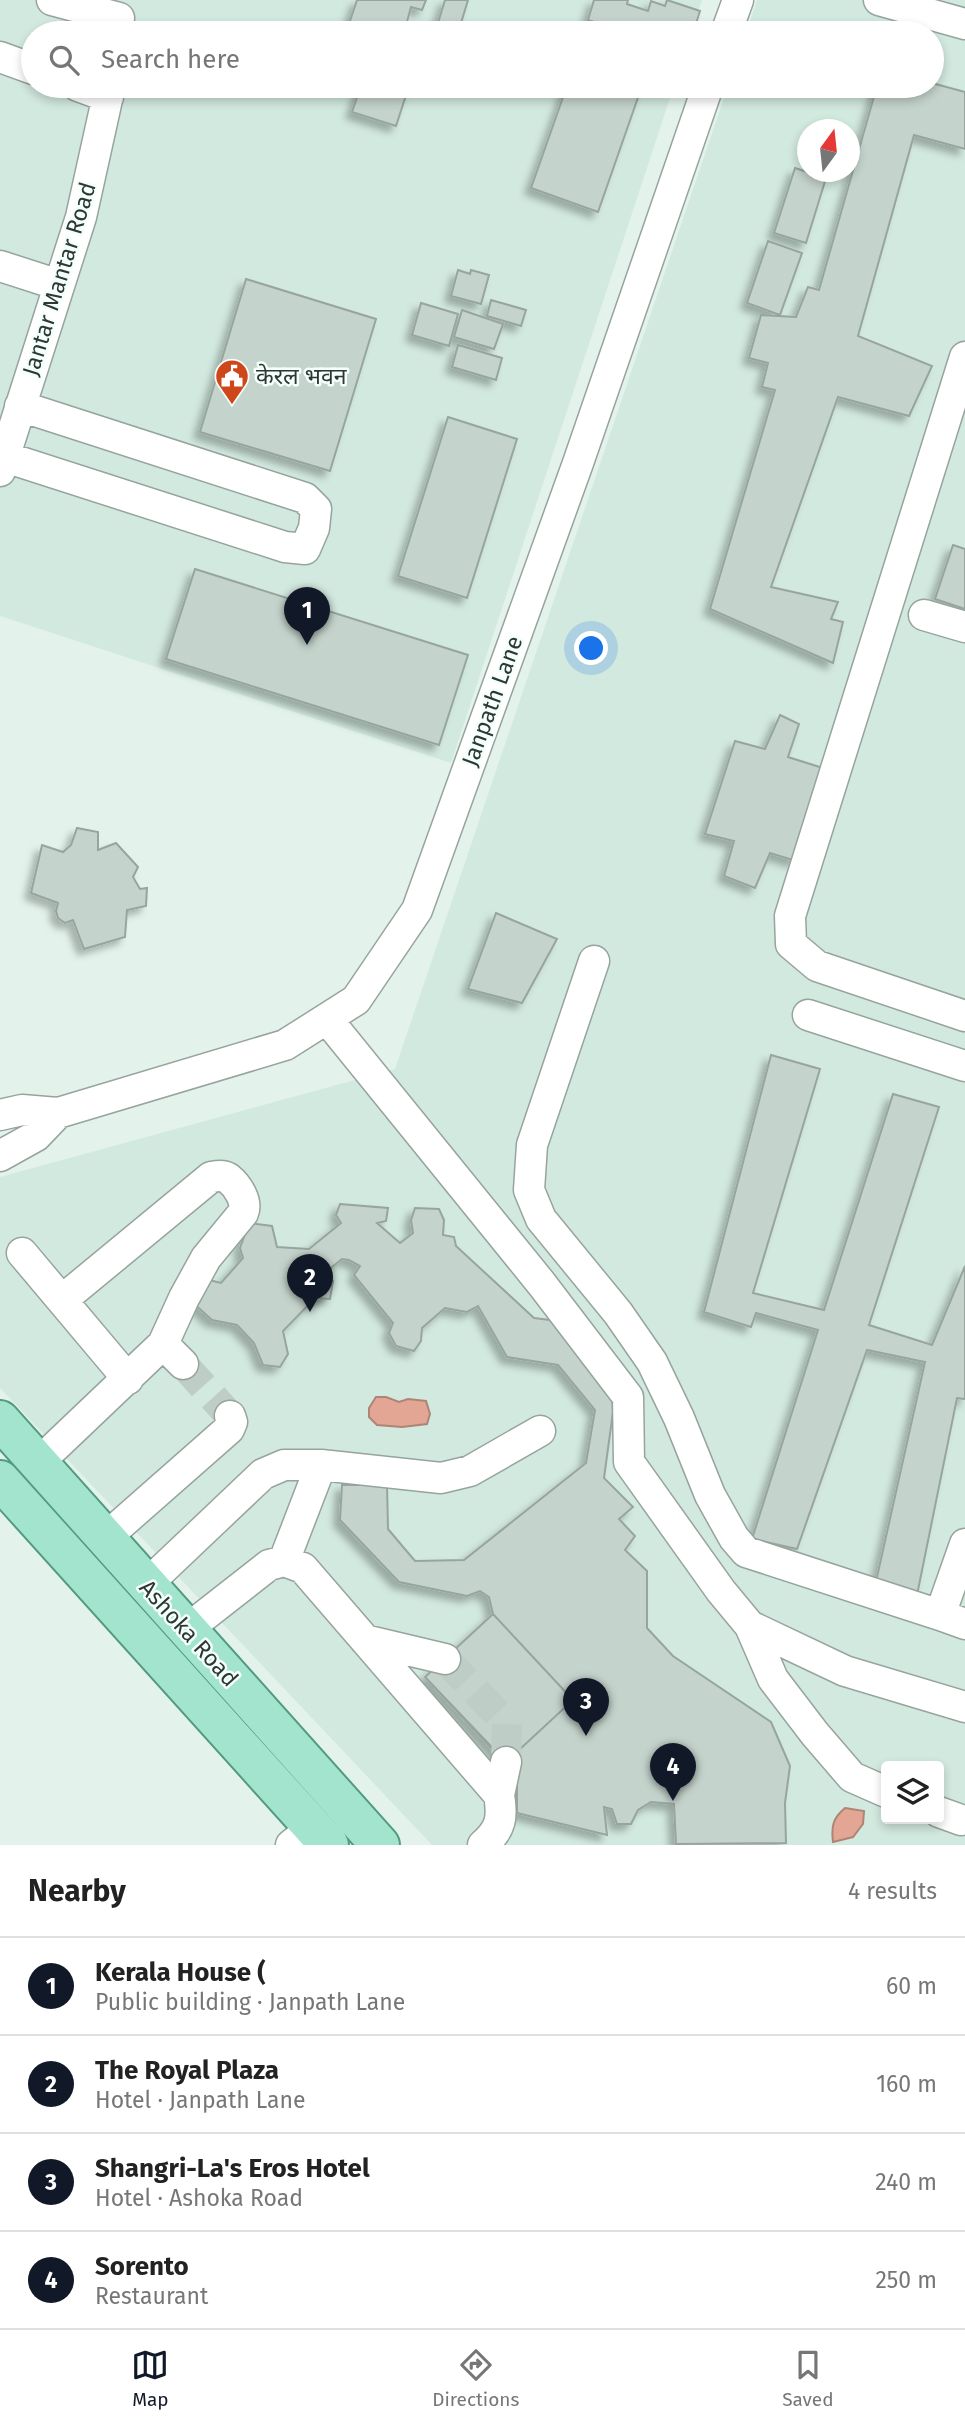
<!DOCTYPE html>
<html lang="en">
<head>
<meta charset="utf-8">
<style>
	:root { --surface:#fff; --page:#f6f6f6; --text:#222; --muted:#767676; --line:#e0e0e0; --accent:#111827 }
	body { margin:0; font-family:"Fira Sans","Noto Sans Devanagari",sans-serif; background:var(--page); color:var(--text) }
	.controls { position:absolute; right:21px; bottom:21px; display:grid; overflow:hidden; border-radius:7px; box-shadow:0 4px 10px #0003 }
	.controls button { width:63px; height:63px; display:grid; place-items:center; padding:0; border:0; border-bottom:2px solid var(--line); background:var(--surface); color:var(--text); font:35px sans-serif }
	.compass { position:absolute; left:797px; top:119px; width:63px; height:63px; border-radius:50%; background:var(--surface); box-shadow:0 4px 10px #0003; rotate:15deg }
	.you { position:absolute; left:592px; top:649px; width:24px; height:24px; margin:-18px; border:5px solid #fff; border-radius:50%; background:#1a73e8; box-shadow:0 0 0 10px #1a73e833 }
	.badge { display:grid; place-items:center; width:46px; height:46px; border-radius:50%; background:var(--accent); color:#fff; font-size:23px; font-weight:700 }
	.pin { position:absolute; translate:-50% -58px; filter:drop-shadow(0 2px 4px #0008) }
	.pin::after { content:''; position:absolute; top:37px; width:24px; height:21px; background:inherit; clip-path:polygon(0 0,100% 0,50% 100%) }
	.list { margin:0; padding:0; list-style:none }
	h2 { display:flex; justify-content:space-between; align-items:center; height:91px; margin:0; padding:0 28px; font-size:30px }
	h2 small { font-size:23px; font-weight:400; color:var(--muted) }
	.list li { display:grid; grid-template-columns:46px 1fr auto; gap:21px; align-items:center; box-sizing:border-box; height:98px; padding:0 28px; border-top:2px solid var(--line) }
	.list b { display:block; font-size:26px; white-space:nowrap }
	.list p { margin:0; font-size:23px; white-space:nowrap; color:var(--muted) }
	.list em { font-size:23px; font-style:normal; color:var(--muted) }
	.icon { flex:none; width:38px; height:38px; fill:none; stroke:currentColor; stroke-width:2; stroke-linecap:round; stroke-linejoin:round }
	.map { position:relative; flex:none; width:965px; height:1845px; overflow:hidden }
	.search { position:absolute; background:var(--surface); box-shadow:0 4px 10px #0003; left:21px; right:21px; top:21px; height:77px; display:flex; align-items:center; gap:18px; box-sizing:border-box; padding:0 24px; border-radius:38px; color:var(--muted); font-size:26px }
	.sheet { height:483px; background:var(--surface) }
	nav { display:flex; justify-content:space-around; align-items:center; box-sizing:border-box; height:98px; border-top:2px solid var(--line); background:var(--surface); font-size:19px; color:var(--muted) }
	nav a { display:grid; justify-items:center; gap:4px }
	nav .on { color:var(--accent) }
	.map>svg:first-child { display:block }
</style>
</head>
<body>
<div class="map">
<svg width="965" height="1845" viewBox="0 0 965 1845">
	<defs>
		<filter id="shadow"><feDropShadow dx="-6" dy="6" stdDeviation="3.5" flood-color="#0004"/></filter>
	</defs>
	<rect width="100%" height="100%" fill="#e3f3ec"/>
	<path fill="#d2e9df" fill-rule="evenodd" d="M 0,0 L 702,0 L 691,33 L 33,33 L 33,86 L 674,86 L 451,763 L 0,616 Z
		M 757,0 L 965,0 L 965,1845 L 432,1845 L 0,1388 L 0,1177 L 395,1069 L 728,86 L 932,86 L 932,33 L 746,33 ZM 808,130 L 850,130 L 850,172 L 808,172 ZM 886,1766 L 939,1766 L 939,1819 L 886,1819 Z"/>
	<path fill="#e4a694" stroke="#ae8477" stroke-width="2" d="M 376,1397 L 386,1397 L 399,1402 L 408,1399 L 426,1401 L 430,1414 L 427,1424 L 402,1427 L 377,1425 L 369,1417 L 369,1408 Z
		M 845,1808 L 864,1811 L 863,1824 L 853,1837 L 833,1842 C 831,1826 833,1818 845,1808 Z"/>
	<path fill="#c4d3cc" stroke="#97a59e" stroke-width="2" filter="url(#shadow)" d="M 357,0 L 426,0 L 422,10 L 411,7 L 405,29 L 417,33 L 346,33 Z
		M 445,0 L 468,0 L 458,33 L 435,33 Z
		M 594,0 L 628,0 L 627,4 L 648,11 L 651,1 L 665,6 L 667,0 L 700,11 L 693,33 L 628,33 L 588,20 Z
		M 932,83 L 965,92 L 965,149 L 914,135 L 858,336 L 932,366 L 909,416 L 838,397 L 771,587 L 838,602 L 831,619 L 843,622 L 833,663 L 710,609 L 775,390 L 762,387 L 768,363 L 749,358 L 761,315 L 796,317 L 808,287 L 819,290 L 877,86 L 932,86 Z
		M 361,86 L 409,86 L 396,126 L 352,112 Z
		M 567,86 L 642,86 L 598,212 L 531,188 Z
		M 795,168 L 826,178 L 806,243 L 774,233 Z
		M 768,241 L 802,253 L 780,315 L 747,303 Z
		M 458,270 L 470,274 L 471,270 L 489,275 L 481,304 L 451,296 Z
		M 246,279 L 376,319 L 330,471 L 200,432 Z
		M 491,300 L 526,310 L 521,326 L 487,316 Z
		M 421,303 L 458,314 L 449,346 L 412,335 Z
		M 462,310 L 503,324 L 494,349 L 454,337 Z
		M 458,345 L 502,358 L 496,380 L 452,367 Z
		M 448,417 L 517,439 L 467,598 L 398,576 Z
		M 953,545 L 965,549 L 965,609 L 935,599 Z
		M 195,569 L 468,655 L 439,745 L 166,659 Z
		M 780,715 L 799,724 L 788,757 L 826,769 L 796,861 L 770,853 L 755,888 L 724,876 L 734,841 L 705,834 L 735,741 L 765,749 Z
		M 77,828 L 98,832 L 98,850 L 116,843 L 138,867 L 133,877 L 140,889 L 147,888 L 146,906 L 127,910 L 125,937 L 84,949 L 73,920 L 65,923 L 58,918 L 56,911 L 58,903 L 31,893 L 42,845 L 63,852 L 71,845 Z
		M 496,913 L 557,939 L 522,1003 L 468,989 Z
		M 771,1055 L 820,1069 L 753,1293 L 824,1310 L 893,1094 L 939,1107 L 869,1325 L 932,1345 L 965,1266 L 965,1399 L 957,1398 L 917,1595 L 875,1586 L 925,1362 L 867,1350 L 797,1549 L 752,1539 L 818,1330 L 756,1313 L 751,1327 L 704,1312 Z
		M 340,1204 L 388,1208 L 386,1221 L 377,1223 L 400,1243 L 413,1233 L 411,1220 L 415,1208 L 439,1209 L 444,1220 L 443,1235 L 454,1237 L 456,1246 L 534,1318 L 550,1320 L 612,1391 L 613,1412 L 604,1478 L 633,1507 L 619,1519 L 635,1536 L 625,1550 L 647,1571 L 647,1628 L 673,1656 L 771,1722 L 790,1766 L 785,1803 L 786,1843 L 676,1844 L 674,1804 L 651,1802 L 638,1810 L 631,1824 L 617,1824 L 612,1809 L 604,1807 L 607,1835 L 517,1813 L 517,1776 L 425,1677 L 493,1614 L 489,1597 L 480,1591 L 467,1596 L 399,1582 L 340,1520 L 342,1485 L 387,1485 L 388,1529 L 415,1561 L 464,1560 L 586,1463 L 595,1410 L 558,1365 L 507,1357 L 478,1306 L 467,1312 L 445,1308 L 422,1328 L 421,1341 L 414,1351 L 396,1346 L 389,1333 L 393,1323 L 354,1275 L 360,1266 L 349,1260 L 342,1259 L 327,1271 L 333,1281 L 330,1299 L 315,1298 L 283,1331 L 288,1354 L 280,1367 L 263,1365 L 254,1343 L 237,1325 L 212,1320 L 192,1302 L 209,1280 L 221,1283 L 243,1258 L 240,1248 L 249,1223 L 272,1226 L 277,1247 L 309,1249 L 341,1223 L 336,1215 Z
		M 493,1614 L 573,1700 L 506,1762 L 425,1677 Z"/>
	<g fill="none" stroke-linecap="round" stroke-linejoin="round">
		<path stroke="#bfcdc7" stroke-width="30" stroke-dasharray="30 15" stroke-linecap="butt" d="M 183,1364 L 230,1416
			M 445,1659 L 507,1724 L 506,1762"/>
		<g stroke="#96a49d" stroke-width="33">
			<path id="minor" d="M 52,0 L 119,18
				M 879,0 L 965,24
				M 726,33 L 738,0
				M 0,57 L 33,69
				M 78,86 L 108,97
				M 0,266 L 59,285
				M 965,357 L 790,916 L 791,944 L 817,966 L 965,1016
				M 5,457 L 285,547 L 305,549 L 314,528 L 316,509 L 305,498 L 20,406
				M 0,471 L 81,217 L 110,86
				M 924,615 L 965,627
				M 594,961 L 532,1145 L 529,1190 L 541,1219 L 618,1313 L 652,1362 L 679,1418 L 710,1495 L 734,1538 L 746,1552 L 940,1615
				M 808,1015 L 965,1066
				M 327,1019 L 541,1283 L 628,1397 L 629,1462 L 721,1591 L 750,1626 L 845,1671 L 965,1707
				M 0,1115 L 22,1110 L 58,1113 L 285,1045 L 356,1000 L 417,910 L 578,463 L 708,86
				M 0,1156 L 36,1136 L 58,1113
				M 22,1253 L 128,1379
				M 62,1300 L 211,1177 C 217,1176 223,1175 228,1178 C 238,1186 248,1202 243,1213 L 206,1258 L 184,1298 L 163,1344
				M 39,1462 L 163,1344 L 183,1364
				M 104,1539 L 229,1429 L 232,1422 L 230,1416
				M 965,1544 L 940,1615 L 965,1624
				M 284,1561 L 321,1465 L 441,1478 L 470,1471 L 540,1431
				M 146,1585 L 263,1474 L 284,1465 L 321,1465
				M 750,1626 L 773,1679 L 815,1734 L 852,1777 L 886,1792
				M 186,1630 L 269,1565 L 284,1561 L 303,1568 L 499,1795 C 503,1818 501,1829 483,1845
				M 365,1640 L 445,1659
				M 499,1795 L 506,1762
				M 939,1812 L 961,1820
				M 291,1845 L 313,1827"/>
		</g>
		<g stroke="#529b81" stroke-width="42">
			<path id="major" d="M 0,1420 L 380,1845
				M 0,1480 L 329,1845"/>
		</g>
		<use href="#minor" stroke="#fff" stroke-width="30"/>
		<use href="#major" stroke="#a2e4cd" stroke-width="38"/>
	</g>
	<defs>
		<g id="civic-pin" transform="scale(1.75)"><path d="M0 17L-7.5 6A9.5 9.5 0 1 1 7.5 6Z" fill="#ce461a" stroke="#f3fffa"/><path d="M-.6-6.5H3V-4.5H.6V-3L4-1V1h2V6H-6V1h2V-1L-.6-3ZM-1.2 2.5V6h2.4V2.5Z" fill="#fff"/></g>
	</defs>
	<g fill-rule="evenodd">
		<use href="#civic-pin" x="232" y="376"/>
	</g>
	<g text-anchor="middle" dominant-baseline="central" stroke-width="5" stroke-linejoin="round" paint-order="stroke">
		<g font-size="23" fill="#303633" stroke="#f3fffa">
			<text transform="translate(59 279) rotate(-73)">Jantar Mantar Road</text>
			<text transform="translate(492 701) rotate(-70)">Janpath Lane</text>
			<text transform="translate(189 1633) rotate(48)">Ashoka Road</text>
		</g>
		<g font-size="23" fill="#303633" stroke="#f3fffa" text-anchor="start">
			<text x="256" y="376">केरल भवन</text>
		</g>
	</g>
</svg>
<div class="controls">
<button><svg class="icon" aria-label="layers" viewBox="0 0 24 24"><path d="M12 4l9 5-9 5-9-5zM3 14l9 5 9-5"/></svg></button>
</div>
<svg class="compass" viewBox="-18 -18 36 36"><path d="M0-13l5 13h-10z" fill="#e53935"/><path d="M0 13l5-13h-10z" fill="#767676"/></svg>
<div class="you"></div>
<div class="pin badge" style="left:307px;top:645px">1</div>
<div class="pin badge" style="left:310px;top:1312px">2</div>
<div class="pin badge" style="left:586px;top:1736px">3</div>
<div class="pin badge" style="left:673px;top:1801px">4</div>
<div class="search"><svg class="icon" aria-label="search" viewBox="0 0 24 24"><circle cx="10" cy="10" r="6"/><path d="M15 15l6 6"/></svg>Search here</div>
</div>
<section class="sheet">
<h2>Nearby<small>4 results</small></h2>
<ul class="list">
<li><span class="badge">1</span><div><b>Kerala House (</b><p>Public building · Janpath Lane</p></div><em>60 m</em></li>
<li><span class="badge">2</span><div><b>The Royal Plaza</b><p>Hotel · Janpath Lane</p></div><em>160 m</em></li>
<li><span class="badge">3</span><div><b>Shangri-La's Eros Hotel</b><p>Hotel · Ashoka Road</p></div><em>240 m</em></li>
<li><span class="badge">4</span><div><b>Sorento</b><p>Restaurant</p></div><em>250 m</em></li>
</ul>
</section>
<nav>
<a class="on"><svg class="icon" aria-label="map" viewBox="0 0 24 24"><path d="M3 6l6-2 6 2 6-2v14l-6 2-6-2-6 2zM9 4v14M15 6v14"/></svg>Map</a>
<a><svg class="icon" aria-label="directions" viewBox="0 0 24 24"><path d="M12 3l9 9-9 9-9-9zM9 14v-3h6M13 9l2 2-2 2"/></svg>Directions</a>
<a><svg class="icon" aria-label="saved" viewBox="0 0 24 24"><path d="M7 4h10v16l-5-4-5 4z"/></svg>Saved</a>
</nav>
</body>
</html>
